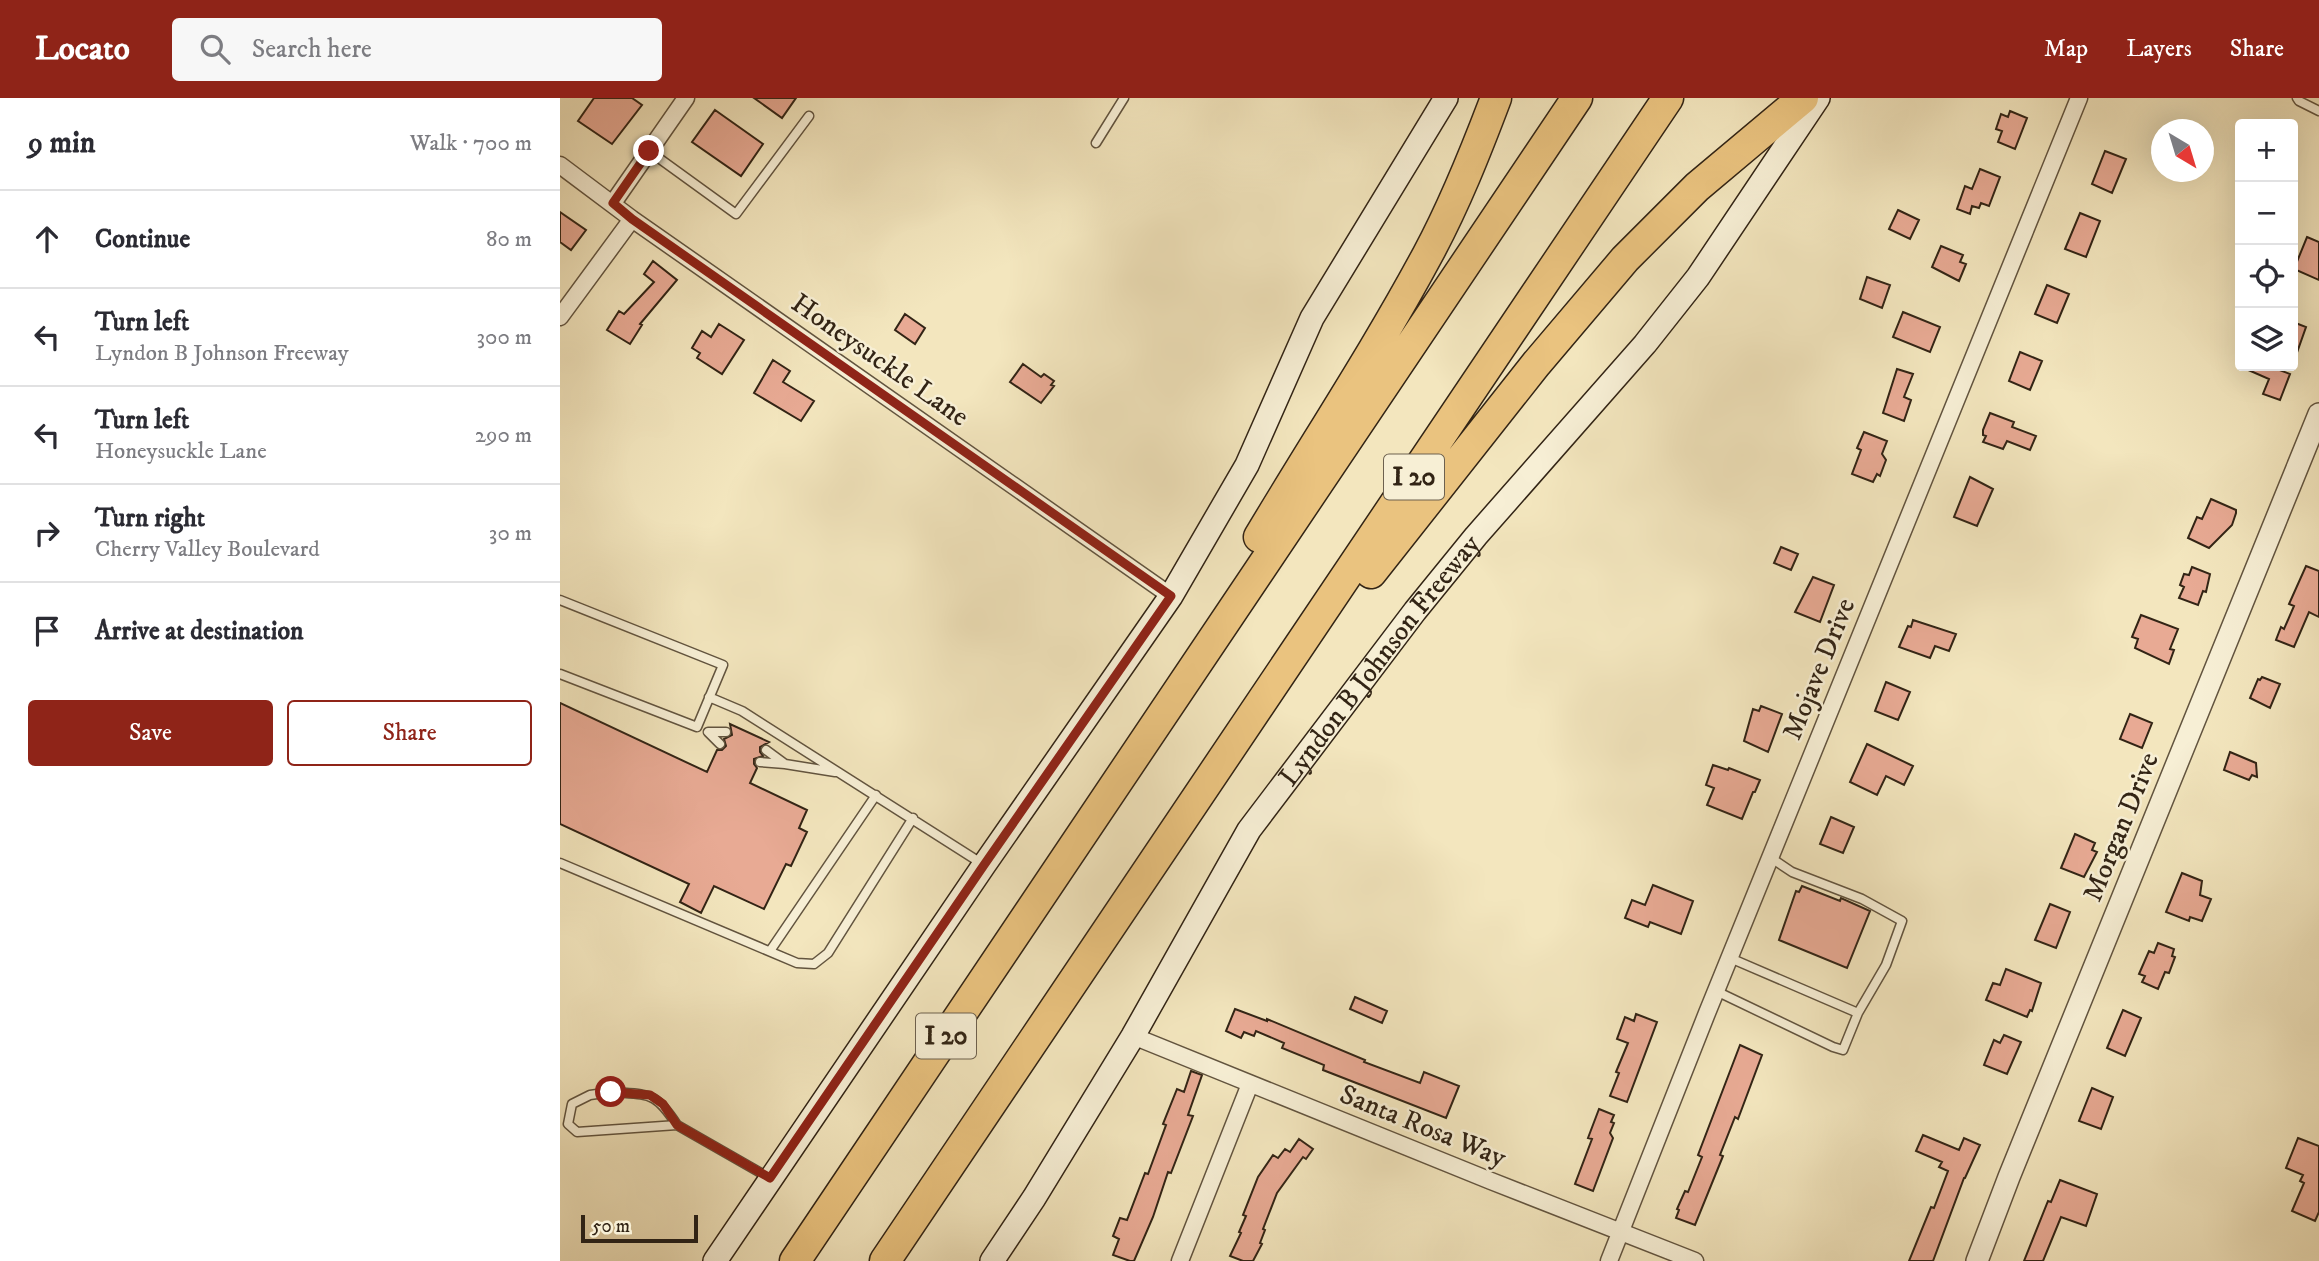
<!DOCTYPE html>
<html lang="en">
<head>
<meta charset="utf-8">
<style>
	:root { --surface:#fff; --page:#f7f7f7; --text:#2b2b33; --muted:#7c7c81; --line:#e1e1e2; --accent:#8f2418 }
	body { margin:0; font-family:"IM FELL DW Pica",serif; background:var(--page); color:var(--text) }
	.controls { position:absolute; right:21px; top:21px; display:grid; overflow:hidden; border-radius:7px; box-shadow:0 7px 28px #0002 }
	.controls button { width:63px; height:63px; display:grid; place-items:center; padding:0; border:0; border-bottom:2px solid var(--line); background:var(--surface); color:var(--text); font:35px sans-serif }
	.compass { position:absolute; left:1591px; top:21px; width:63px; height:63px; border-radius:50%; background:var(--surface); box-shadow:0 7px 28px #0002; rotate:142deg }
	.scale { position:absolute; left:21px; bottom:18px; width:117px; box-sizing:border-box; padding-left:7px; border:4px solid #322415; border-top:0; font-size:19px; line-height:24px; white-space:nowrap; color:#322415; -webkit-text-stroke:5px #f7efd5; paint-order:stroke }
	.stop { position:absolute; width:21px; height:21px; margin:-16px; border:5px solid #8f2418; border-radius:50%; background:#fff }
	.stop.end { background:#8f2418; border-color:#fff; box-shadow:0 2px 7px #0008 }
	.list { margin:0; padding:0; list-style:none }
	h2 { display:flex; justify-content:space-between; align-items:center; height:91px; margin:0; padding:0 28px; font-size:30px }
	h2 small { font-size:23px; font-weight:400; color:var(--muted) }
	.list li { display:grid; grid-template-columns:46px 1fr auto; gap:21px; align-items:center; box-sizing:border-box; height:98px; padding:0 28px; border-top:2px solid var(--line) }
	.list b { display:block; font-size:26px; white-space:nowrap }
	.list p { margin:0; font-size:23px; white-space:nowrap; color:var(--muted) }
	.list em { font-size:23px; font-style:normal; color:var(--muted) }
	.actions { display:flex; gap:14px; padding:21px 28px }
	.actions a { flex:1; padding:16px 0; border:2px solid var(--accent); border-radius:7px; text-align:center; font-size:24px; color:var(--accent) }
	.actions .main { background:var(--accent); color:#fff }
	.icon { flex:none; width:38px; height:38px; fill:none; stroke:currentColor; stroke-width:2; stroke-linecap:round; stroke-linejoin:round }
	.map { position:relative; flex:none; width:1759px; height:1163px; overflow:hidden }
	header { display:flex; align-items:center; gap:42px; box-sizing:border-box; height:98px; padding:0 35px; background:var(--accent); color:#fff }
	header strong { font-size:33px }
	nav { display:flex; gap:38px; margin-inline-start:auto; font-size:24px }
	.search { width:490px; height:63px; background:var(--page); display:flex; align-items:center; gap:18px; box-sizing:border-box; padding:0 24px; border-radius:7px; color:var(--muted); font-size:26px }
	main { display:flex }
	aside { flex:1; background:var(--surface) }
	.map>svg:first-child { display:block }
</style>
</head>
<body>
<header>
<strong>Locato</strong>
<div class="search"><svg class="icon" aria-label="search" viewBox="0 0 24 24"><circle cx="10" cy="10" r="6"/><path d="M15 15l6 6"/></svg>Search here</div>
<nav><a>Map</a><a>Layers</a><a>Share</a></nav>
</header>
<main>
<aside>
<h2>9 min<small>Walk · 700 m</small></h2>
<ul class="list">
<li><svg class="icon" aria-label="ahead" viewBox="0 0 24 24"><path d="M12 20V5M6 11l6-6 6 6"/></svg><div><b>Continue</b></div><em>80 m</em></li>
<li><svg class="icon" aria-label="left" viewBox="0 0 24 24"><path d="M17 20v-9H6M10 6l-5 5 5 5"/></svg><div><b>Turn left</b><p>Lyndon B Johnson Freeway</p></div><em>300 m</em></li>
<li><svg class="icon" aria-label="left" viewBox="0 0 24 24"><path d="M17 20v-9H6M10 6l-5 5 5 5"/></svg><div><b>Turn left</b><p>Honeysuckle Lane</p></div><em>290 m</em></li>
<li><svg class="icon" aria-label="right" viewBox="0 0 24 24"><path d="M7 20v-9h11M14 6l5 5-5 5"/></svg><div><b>Turn right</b><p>Cherry Valley Boulevard</p></div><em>30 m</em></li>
<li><svg class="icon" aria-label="arrive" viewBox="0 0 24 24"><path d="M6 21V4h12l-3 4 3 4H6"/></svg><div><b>Arrive at destination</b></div></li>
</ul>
<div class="actions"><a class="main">Save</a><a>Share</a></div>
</aside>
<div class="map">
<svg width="1759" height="1163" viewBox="0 0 1759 1163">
	<rect width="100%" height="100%" fill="#f3e6be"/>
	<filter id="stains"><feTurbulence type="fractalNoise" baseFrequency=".00286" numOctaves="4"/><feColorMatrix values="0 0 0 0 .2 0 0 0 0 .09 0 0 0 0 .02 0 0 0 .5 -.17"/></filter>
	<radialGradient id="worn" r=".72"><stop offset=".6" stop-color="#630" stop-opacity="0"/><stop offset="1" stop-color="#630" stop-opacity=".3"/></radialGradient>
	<path fill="#e8aa94" stroke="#322415" stroke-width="2" d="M 34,0 L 72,0 L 82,7 L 52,46 L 18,23 Z
		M 194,0 L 236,0 L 222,20 Z
		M 155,12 L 203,46 L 181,78 L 132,44 Z
		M 1450,13 L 1467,20 L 1455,51 L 1438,44 L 1442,33 L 1436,31 L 1441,16 L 1448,19 Z
		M 1545,53 L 1566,61 L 1552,95 L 1532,86 Z
		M 1420,71 L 1440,79 L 1429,108 L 1421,105 L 1419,110 L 1412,108 L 1410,116 L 1397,111 L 1405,88 L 1412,91 Z
		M 1338,112 L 1359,122 L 1350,141 L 1329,131 Z
		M 0,114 L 26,132 L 11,152 L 0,144 Z
		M 1520,115 L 1540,123 L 1526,159 L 1505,151 Z
		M 1747,139 L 1759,144 L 1759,182 L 1734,171 Z
		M 1381,148 L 1403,157 L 1400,164 L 1406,166 L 1399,183 L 1372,169 Z
		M 93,163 L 117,182 L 80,226 L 82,227 L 70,246 L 47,232 L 59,213 L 64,216 L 94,184 L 84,176 Z
		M 1307,179 L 1330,187 L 1322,210 L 1300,201 Z
		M 1487,187 L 1509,196 L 1497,225 L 1475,216 Z
		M 1343,214 L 1380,229 L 1370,254 L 1333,239 Z
		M 345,216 L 365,230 L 355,246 L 335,232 Z
		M 1733,224 L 1746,229 L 1734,263 L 1733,263 Z
		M 159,226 L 184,242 L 162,276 L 137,260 L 140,255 L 132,250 L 142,233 L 151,239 Z
		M 1460,254 L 1482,263 L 1470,292 L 1449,283 Z
		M 213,262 L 230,273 L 223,284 L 254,303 L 241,323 L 194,295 Z
		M 463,266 L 481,279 L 484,276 L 494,283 L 491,287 L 494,288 L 481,305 L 450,284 Z
		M 1688,268 L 1709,268 L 1730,276 L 1720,302 L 1703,296 L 1709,281 L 1686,271 Z
		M 1337,271 L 1353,276 L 1344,299 L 1351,302 L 1344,323 L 1323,315 Z
		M 1430,315 L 1454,324 L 1452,329 L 1476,338 L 1470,352 L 1447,343 L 1443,351 L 1423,344 L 1426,338 L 1423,337 L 1423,332 Z
		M 1304,334 L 1327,343 L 1322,356 L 1326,362 L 1320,378 L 1317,376 L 1313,384 L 1292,376 L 1301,352 L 1297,350 Z
		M 1410,379 L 1433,391 L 1417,428 L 1394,419 Z
		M 1651,401 L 1676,412 L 1676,415 L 1672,427 L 1649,450 L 1628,440 L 1637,419 L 1642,421 Z
		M 1221,449 L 1238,456 L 1231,472 L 1214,465 Z
		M 1746,468 L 1759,473 L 1759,519 L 1749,514 L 1734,549 L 1716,542 L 1721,529 L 1724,531 L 1734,508 L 1729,506 Z
		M 1632,469 L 1650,476 L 1646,494 L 1643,493 L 1638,507 L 1619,500 L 1624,489 L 1620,487 L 1624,476 L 1629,477 Z
		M 1253,479 L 1274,487 L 1260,524 L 1235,514 Z
		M 1581,517 L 1618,531 L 1610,551 L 1614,552 L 1609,566 L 1575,550 L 1578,541 L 1572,539 Z
		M 1353,522 L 1396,536 L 1389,553 L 1375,548 L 1370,560 L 1339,549 L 1348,528 L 1351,529 Z
		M 1702,579 L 1720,586 L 1710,610 L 1690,600 L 1698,581 L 1700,582 Z
		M 1326,584 L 1350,594 L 1338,622 L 1315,613 Z
		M 0,605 L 147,674 L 157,652 L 162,652 L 166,648 L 164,641 L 172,637 L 170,626 L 209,644 L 200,649 L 200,654 L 203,658 L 194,661 L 194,666 L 197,670 L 190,685 L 247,712 L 239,730 L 247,734 L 231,768 L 226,766 L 204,811 L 154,788 L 141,815 L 120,804 L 129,786 L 0,726 Z
		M 1201,608 L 1222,616 L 1208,654 L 1184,643 L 1193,611 L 1199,613 Z
		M 1570,616 L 1592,625 L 1582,650 L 1560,641 Z
		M 1307,646 L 1353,668 L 1344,687 L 1326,678 L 1317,697 L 1290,684 Z
		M 1670,654 L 1696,665 L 1697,679 L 1692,677 L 1689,682 L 1664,672 Z
		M 1153,667 L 1168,672 L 1169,670 L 1200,682 L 1195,694 L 1193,694 L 1182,721 L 1147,707 L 1154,690 L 1146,687 Z
		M 1271,719 L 1294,729 L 1283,755 L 1260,746 Z
		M 1515,736 L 1535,745 L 1532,752 L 1537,754 L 1524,779 L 1501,770 Z
		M 1622,775 L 1642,783 L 1640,797 L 1651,801 L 1642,823 L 1630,819 L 1629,823 L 1606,814 Z
		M 1093,787 L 1133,803 L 1121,836 L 1090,824 L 1088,829 L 1065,820 L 1072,802 L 1085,807 Z
		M 1242,788 L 1280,803 L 1281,800 L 1310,813 L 1287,870 L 1219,842 L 1236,793 L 1239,794 Z
		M 1490,806 L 1510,814 L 1496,850 L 1475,842 Z
		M 1598,845 L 1614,851 L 1612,858 L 1615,859 L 1609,875 L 1605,874 L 1598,891 L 1582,884 L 1585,878 L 1579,876 L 1589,853 L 1594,855 Z
		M 1446,871 L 1481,885 L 1472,913 L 1470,912 L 1467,919 L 1426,902 L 1433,885 L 1440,887 Z
		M 795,899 L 827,913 L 822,925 L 790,911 Z
		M 675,911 L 707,923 L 707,921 L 805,962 L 804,964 L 860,985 L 864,974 L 899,988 L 886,1020 L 763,972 L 764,967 L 722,950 L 724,945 L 696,933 L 694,938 L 684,934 L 681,940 L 666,933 Z
		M 1563,912 L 1581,920 L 1565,958 L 1547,950 Z
		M 1076,916 L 1097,924 L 1067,1004 L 1050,998 L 1059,975 L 1056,974 L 1068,945 L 1057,941 L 1065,919 L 1074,923 Z
		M 1444,937 L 1461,944 L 1447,976 L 1424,967 L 1434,942 L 1440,945 Z
		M 1180,947 L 1202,957 L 1178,1021 L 1175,1019 L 1160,1057 L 1163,1058 L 1135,1127 L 1116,1120 L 1119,1112 L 1117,1111 L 1125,1093 L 1128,1094 L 1142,1059 L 1138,1057 Z
		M 631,973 L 642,977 L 628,1017 L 633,1018 L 611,1075 L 608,1074 L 593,1119 L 574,1163 L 570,1163 L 553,1157 L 559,1141 L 553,1138 L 560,1120 L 567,1122 L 585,1075 L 588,1076 L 606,1027 L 603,1026 L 617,991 L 624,994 Z
		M 1532,990 L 1553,999 L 1541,1031 L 1519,1023 Z
		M 1039,1011 L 1054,1017 L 1051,1024 L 1054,1025 L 1050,1035 L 1053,1040 L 1033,1093 L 1015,1086 L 1032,1041 L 1028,1040 Z
		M 1363,1037 L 1399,1052 L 1404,1040 L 1420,1047 L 1405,1080 L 1404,1080 L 1373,1163 L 1349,1163 L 1371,1109 L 1374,1110 L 1388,1073 L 1379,1069 L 1382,1064 L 1356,1053 Z
		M 1738,1040 L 1759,1048 L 1759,1114 L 1755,1123 L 1732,1113 L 1744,1085 L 1740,1083 L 1743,1077 L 1726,1070 Z
		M 739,1041 L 753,1051 L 746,1061 L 743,1059 L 717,1095 L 703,1131 L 705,1132 L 700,1145 L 702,1146 L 693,1163 L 683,1163 L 670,1158 L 681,1135 L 679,1134 L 686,1118 L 683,1117 L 698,1079 L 713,1057 L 718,1060 L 725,1051 L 730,1054 Z
		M 1500,1082 L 1537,1096 L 1526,1128 L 1501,1119 L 1483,1163 L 1464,1163 L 1488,1103 L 1491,1104 Z"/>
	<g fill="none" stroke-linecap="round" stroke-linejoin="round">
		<g stroke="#62543f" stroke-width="11">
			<path id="service" d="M 1737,0 L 1739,3 L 1759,13
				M 536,45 L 564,0
				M 89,53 L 176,116 L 249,18
				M 0,502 L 163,567 L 137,629 L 0,576
				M 149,599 L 182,613 L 421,765
				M 160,646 L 148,634 L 166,634
				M 200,664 L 225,666 L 206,652
				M 225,666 L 275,674
				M 1211,760 L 1232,774 L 1302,801 L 1342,823 L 1326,867 L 1298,915
				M 0,765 L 237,865 L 254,866 L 268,855 L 353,720
				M 210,853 L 316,697
				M 1156,893 L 1273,949 L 1283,952 L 1298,915 L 1170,860
				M 51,994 C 90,997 95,993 117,1027 L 17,1034 L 8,1026 L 12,1006 L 30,997 Z
				M 117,1027 L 208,1079"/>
		</g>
		<g stroke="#62543f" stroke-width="19">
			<path id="minor" d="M 0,67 L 72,121 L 611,498
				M 53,105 L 126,0
				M 0,219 L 72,121
				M 573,938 L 931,1083 L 1135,1163
				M 620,1163 L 690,986
				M 1049,1163 L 1147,915 L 1519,0"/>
		</g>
		<g stroke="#62543f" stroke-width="24">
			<path id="tertiary" d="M 1417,1163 L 1449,1079 L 1759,316"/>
		</g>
		<g stroke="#322415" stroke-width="26">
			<g id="secondary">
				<path d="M 155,1163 L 424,767 L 611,498 L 687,367 L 752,220 L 886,0"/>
				<path id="s1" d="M 432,1163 L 474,1100 L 573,938 L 689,732 L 855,513 L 916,438 L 1085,246 L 1138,179 L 1258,0"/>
			</g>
		</g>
		<g stroke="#322415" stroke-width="33">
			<path id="motorway" d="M 699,439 C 755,345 816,253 868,156 C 895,106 916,53 936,0
				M 811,475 L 976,266 L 1065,161 L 1137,89 L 1243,0
				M 235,1163 L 1017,0
				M 325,1163 L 1108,0"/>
		</g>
		<use href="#service" stroke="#f7efd5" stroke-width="8"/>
		<use href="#minor" stroke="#f7efd5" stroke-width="16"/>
		<use href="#tertiary" stroke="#f7efd5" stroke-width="21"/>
		<use href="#secondary" stroke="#f7efd5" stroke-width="23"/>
		<use href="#motorway" stroke="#eac37f" stroke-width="30"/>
	</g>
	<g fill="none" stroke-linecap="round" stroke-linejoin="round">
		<path stroke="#8f2418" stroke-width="9" d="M 51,994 L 90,997 L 103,1006 L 117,1027 L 210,1080 L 424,767 L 611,498 L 72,121 L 53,105 L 89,53"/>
	</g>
	<g text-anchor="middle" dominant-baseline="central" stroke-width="5" stroke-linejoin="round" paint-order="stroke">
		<g fill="#f7efd5" stroke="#6d614f" stroke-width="2">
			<rect x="824" y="356.5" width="60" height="45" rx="5"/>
			<rect x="356" y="915.5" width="60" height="45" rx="5"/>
		</g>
		<g font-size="26" font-weight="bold" fill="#322415">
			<text x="854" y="379">I 20</text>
			<text x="386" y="938">I 20</text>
		</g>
		<g font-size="28" fill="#322415" stroke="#f7efd5">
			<text transform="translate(320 262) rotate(35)">Honeysuckle Lane</text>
			<text stroke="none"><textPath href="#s1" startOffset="716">Lyndon B Johnson Freeway</textPath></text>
			<text transform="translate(1259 571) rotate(-68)">Mojave Drive</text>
			<text transform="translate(1561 729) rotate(-68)">Morgan Drive</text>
			<text transform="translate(863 1028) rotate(22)">Santa Rosa Way</text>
		</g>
	</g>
	<rect width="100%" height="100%" filter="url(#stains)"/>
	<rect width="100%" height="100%" fill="url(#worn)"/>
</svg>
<div class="controls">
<button>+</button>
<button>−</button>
<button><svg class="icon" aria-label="locate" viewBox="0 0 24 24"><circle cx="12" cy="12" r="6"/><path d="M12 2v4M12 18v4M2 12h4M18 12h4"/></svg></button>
<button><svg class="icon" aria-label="layers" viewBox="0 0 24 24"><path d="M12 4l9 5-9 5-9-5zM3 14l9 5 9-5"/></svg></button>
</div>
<svg class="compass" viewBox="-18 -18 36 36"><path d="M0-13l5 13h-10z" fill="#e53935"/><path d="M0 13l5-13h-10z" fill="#7c7c81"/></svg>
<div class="scale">50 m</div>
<div class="stop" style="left:51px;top:994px"></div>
<div class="stop end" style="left:89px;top:53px"></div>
</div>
</main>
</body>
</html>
